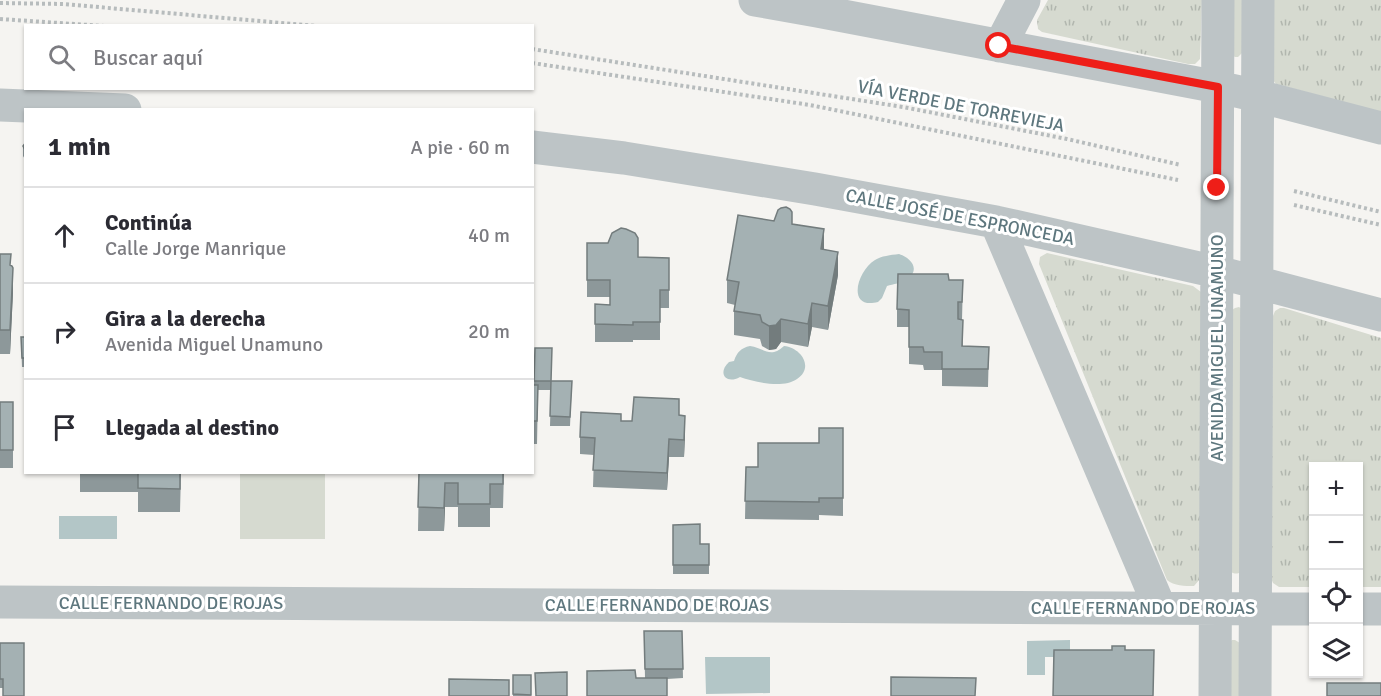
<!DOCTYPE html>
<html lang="es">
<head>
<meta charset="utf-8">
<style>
	:root { --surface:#fff; --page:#f7f7f7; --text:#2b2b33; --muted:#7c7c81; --line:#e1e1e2 }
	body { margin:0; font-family:Signika,sans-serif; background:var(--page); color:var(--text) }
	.controls { position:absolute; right:18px; bottom:18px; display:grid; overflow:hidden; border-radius:0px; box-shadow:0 2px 4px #0004 }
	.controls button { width:54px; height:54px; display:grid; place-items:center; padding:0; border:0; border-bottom:2px solid var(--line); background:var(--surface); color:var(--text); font:30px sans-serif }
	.stop { position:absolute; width:18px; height:18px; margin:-14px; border:4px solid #ee1e18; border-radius:50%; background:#fff }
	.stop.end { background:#ee1e18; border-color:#fff; box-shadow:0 2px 6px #0008 }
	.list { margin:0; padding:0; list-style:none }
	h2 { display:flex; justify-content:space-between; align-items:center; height:78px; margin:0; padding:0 24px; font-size:26px }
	h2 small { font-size:20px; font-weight:400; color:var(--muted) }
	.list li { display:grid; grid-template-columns:39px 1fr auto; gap:18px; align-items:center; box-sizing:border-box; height:96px; padding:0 24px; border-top:2px solid var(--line) }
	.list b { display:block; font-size:22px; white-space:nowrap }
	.list p { margin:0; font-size:20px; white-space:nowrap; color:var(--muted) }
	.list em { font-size:20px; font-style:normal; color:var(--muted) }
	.icon { flex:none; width:33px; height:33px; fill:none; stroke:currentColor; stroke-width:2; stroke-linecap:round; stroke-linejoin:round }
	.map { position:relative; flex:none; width:1381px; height:696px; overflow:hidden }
	.search { position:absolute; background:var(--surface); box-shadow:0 2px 4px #0004; left:24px; top:24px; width:510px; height:66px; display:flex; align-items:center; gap:15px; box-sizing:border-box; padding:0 21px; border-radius:0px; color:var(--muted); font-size:22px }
	.panel { position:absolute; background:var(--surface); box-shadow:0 2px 4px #0004; left:24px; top:108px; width:510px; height:366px; border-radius:0px }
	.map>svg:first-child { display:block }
</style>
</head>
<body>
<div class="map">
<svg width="1381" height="696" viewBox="0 0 1381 696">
	<defs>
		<pattern id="park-tufts" width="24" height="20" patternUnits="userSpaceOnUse" patternTransform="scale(1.5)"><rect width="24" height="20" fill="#d6dad0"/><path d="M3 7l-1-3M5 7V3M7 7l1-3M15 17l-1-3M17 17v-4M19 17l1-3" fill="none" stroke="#b1b6ae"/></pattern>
	</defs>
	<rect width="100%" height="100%" fill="#f5f4f1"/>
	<path fill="#d6dad0" d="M 1231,0 L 1243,0 L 1242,53 L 1238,57 L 1235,57 L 1232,55 Z
		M 1239,307 L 1243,310 L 1241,572 C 1237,574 1235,574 1231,572 L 1232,310 L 1235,308 Z
		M 240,473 L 325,473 L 325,539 L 240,539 Z
		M 1232,640 L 1235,640 L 1240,643 L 1241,696 L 1228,696 L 1230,642 Z"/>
	<path fill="url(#park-tufts)" d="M 1048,0 L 1202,0 L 1200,59 L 1195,64 L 1188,64 L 1042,32 L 1038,29 L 1037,20 Z
		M 1273,0 L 1381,0 L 1381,112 L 1276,84 L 1273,80 Z
		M 1047,253 L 1193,286 L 1201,292 L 1200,579 L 1194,586 C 1185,586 1174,586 1167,580 L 1039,264 L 1040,257 Z
		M 1280,308 L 1284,308 L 1381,338 L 1381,587 L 1359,587 L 1358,466 L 1314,466 L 1313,587 L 1279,587 L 1273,583 L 1270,576 L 1273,316 L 1275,311 Z"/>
	<path fill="#b3c6c7" d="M 899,254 C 911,258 921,269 907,280 C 902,283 893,284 887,286 L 882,298 L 878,302 C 846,310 857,271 875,260 C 881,256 891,255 899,254 Z
		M 750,346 C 764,348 770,359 784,346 C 802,348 814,368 797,379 C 783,389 755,382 740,377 C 726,385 717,373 729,362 L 734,361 C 737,352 741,348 750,346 Z
		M 59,516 L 117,516 L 117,539 L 59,539 Z
		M 1070,640 L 1070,657 L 1045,657 L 1045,675 L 1027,675 L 1027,641 Z
		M 705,657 L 770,657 L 770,693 L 706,694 Z"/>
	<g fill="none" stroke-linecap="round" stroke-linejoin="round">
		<path stroke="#b7bcbd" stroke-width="4" stroke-dasharray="3 3" stroke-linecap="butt" d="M 0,3 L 63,4 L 317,26
			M 0,19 L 104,26
			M 532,49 L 903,107 L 1067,139 L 1181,165
			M 532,63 L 810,105 L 1178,180
			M 1294,191 L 1381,212
			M 1294,205 L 1381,225"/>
		<path stroke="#bdc4c6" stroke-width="33" d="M 755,0 L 817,11 L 1218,87 L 1258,96 L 1381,128
			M 1000,46 L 1024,0
			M 0,105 L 125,110
			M 532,147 L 624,158 L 815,189 L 996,222 L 1217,272 L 1381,315
			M 996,222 L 1160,608
			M 0,602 L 1314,609
			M 1358,609 L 1381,609
			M 1215,696 L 1218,0
			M 1255,696 L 1258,0"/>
	</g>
	<path fill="#8d989a" d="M 26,142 L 26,161 L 23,156 L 23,146 Z
		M 792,224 L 824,249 L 838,275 L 828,330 L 812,327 L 808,347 L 781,342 L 776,349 L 769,350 L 762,346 L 760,339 L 734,335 L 734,311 L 735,305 L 727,303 L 727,280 Z
		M 587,243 L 638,257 L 669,258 L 669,308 L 660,308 L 660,340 L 633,340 L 633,342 L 595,342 L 595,304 L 610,305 L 610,297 L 587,297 Z
		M 0,254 L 11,266 L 13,292 L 10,354 L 0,354 Z
		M 949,280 L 963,280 L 962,320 L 960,320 L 963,346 L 989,347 L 988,387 L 942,386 L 942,370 L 924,370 L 923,365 L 909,364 L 909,327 L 897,327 L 897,309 Z
		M 21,337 L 26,337 L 26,367 L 22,367 Z
		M 535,348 L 551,381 L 572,381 L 570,426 L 550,426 L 551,390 L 538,390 L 537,444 L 532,444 L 532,385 L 534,385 Z
		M 0,402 L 13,402 L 13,468 L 0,468 Z
		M 621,421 L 632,421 L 685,433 L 684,457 L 669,457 L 667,490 L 593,487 L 594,455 L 580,454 L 580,437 Z
		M 843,428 L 843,516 L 819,515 L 819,520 L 745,519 L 746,467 L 758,467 L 819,443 Z
		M 80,472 L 181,472 L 180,512 L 138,512 L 138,492 L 80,492 Z
		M 419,472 L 504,472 L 503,508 L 490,508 L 490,527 L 458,527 L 458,507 L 445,507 L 444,531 L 418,531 Z
		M 673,525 L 700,544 L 709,544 L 709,574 L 673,574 Z
		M 644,631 L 682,631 L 683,678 L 667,679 L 667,696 L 636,678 L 645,678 Z
		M 0,643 L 24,696 L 3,688 L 0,688 Z
		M 513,675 L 531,675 L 531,696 L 513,696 Z"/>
	<path fill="#737c7d" d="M 824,229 L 824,253 L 821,249 Z
		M 838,252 L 838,275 L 828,330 L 828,306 Z
		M 13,268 L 13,292 L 10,354 L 10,330 Z
		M 812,303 L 812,327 L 808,347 L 808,324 Z
		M 781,319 L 781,342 L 776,349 L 769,350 L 769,326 Z
		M 685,416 L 685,433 L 684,457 L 684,440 Z
		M 669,439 L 669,457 L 667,490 L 667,473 Z
		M 445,483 L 445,507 L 444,531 L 444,508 Z"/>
	<path fill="#a4b1b3" stroke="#737c7d" stroke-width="1.5" d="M 26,142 L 26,152 L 23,146 Z
		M 786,207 L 790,209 L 792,212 L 792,224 L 824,229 L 821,249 L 838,252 L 828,306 L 812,303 L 808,324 L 781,319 L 776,325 L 769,326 L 762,322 L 760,315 L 734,311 L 739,282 L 727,280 L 738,215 L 774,221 L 778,210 L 781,208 Z
		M 621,228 L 626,229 L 635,233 L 638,238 L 638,257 L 669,258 L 669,290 L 660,290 L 660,322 L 633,322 L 633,325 L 595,324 L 595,304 L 610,305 L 610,280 L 587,280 L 587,243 L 608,243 L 612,233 Z
		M 0,254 L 11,254 L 10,265 L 12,266 L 13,268 L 10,330 L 0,330 Z
		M 898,274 L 948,274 L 949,280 L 963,280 L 962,302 L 958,302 L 958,319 L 963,320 L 962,346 L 989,347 L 988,369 L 942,369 L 942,352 L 924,352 L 923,347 L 909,347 L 909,310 L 897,309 Z
		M 21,337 L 26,337 L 26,358 L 22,358 Z
		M 535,348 L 552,348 L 551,381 L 534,381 Z
		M 551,381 L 572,381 L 570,417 L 550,416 Z
		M 532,385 L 538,385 L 537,421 L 532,421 Z
		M 634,397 L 679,399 L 679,415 L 685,416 L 684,440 L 669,439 L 667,473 L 593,470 L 595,438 L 580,437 L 581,412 L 621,414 L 621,421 L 632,421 Z
		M 0,402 L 13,402 L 13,450 L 0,450 Z
		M 819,428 L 843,428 L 843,498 L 819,498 L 819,502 L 745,501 L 746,467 L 758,467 L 758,443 L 819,443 Z
		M 138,472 L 180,472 L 180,489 L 138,488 Z
		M 419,472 L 503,472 L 503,484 L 490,484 L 490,504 L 458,504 L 458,483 L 445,483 L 444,508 L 418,507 Z
		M 700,524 L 700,544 L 709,544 L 709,565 L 673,565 L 673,525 Z
		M 644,631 L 682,631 L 683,669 L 645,669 Z
		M 0,643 L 24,643 L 24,696 L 3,696 L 3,679 L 0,679 Z
		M 1112,646 L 1125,646 L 1125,650 L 1154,650 L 1153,696 L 1053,696 L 1054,650 L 1112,650 Z
		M 635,670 L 636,678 L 667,678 L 667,696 L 587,696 L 587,671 Z
		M 567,672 L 567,696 L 536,696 L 535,673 Z
		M 513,675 L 531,675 L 531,695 L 513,694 Z
		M 891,677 L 976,678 L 975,696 L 891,696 Z
		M 449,679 L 509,680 L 509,696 L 449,696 Z
		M 1327,683 L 1381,683 L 1381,696 L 1327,696 Z"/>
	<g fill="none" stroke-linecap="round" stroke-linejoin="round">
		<path stroke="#ee1e18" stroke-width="8" d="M 999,46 L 1218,87 L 1217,188"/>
	</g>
	<g text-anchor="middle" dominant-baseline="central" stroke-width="6" stroke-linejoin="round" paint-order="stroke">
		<g font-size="18" fill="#5e777e" stroke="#fff">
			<text transform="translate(961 106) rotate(11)">VÍA VERDE DE TORREVIEJA</text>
			<text transform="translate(960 217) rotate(11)">CALLE JOSÉ DE ESPRONCEDA</text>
			<text transform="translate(1217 348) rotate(-90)">AVENIDA MIGUEL UNAMUNO</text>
			<text x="171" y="603">CALLE FERNANDO DE ROJAS</text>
			<text x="657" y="605">CALLE FERNANDO DE ROJAS</text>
			<text x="1143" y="608">CALLE FERNANDO DE ROJAS</text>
		</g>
	</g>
</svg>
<div class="controls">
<button>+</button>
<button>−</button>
<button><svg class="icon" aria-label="locate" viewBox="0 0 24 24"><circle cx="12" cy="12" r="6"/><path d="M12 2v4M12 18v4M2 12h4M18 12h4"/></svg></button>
<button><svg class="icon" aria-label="layers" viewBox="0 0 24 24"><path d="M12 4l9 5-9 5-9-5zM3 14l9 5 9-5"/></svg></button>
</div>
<div class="stop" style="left:999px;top:46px"></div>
<div class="stop end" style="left:1217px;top:188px"></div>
<div class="search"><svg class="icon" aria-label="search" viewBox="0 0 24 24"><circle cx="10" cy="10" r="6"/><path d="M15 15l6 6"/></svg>Buscar aquí</div>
<section class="panel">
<h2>1 min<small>A pie · 60 m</small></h2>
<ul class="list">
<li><svg class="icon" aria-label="ahead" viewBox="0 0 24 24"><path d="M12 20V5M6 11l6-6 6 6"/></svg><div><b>Continúa</b><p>Calle Jorge Manrique</p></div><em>40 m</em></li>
<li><svg class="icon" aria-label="right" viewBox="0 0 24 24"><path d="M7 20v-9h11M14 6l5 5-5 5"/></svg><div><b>Gira a la derecha</b><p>Avenida Miguel Unamuno</p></div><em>20 m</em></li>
<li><svg class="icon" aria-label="arrive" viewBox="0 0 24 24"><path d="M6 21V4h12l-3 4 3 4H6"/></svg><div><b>Llegada al destino</b></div></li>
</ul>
</section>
</div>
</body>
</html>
